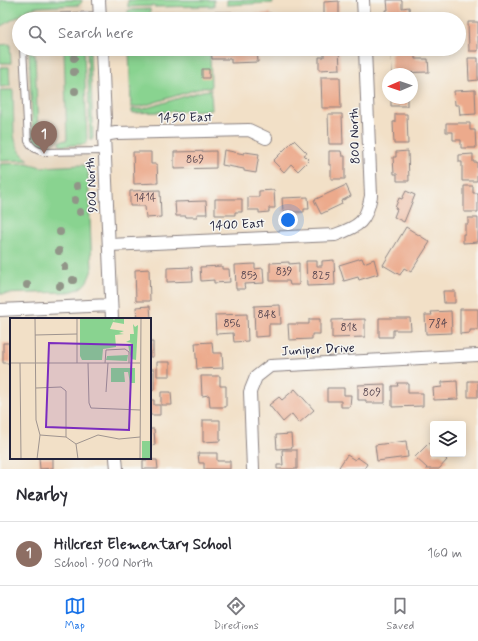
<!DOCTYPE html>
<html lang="en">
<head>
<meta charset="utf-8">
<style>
	:root { --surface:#fff; --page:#f7f7f7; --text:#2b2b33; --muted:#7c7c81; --line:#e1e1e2; --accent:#1a73e8 }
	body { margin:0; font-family:Mynerve,sans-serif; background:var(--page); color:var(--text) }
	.controls { position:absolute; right:12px; bottom:12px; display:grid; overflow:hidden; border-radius:4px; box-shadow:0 2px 10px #0003 }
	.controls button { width:36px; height:36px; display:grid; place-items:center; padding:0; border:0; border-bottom:1px solid var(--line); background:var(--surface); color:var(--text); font:20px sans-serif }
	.compass { position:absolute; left:382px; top:68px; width:36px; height:36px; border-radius:50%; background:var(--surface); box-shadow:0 2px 10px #0003; rotate:268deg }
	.you { position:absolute; left:288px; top:220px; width:14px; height:14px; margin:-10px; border:3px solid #fff; border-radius:50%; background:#1a73e8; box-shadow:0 0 0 6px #1a73e833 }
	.badge { display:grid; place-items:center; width:26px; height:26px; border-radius:50%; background:var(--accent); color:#fff; font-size:13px; font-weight:700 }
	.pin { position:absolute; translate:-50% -33px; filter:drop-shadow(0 1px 2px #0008) }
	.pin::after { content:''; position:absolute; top:21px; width:14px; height:12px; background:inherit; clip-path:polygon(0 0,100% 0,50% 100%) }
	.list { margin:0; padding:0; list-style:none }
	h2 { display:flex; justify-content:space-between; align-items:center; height:52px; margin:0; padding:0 16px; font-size:17px }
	h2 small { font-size:13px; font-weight:400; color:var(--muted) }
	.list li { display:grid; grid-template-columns:26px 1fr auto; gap:12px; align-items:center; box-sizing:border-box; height:64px; padding:0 16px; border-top:1px solid var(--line) }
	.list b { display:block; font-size:15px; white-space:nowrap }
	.list p { margin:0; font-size:13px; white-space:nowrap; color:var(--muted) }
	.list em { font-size:13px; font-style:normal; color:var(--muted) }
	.icon { flex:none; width:22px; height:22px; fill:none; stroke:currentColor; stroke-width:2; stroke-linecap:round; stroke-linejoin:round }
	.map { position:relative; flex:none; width:478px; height:469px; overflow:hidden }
	.search { position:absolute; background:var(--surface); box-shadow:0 2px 10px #0003; left:12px; right:12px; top:12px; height:44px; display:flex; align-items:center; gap:10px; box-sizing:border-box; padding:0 14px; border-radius:22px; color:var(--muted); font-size:15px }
	.sheet { height:116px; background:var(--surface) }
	nav { display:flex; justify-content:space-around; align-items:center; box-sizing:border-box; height:56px; border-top:1px solid var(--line); background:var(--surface); font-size:11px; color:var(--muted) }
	nav a { display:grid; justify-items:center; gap:2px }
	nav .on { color:var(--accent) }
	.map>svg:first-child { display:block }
</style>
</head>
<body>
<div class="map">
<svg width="478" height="469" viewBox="0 0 478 469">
	<rect width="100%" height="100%" fill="#f6f6f2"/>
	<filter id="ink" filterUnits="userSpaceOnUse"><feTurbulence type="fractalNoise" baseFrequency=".025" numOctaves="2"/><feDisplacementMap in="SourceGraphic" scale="8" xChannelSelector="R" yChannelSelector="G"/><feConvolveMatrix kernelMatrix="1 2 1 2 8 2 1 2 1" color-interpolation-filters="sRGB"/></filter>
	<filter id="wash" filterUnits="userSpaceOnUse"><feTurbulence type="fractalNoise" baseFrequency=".012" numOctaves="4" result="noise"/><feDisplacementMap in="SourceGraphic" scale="16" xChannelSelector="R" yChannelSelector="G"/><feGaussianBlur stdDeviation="0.9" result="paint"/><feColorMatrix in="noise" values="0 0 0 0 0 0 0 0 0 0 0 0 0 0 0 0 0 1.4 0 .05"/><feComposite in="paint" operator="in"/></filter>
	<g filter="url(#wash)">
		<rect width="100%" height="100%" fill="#f2e0c7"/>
		<path fill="#e4d0b5" d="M 0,0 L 82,0 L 83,19 L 19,19 L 19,49 L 84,49 L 92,269 L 89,278 L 85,284 L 77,290 L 69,292 L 0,294 Z"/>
		<path fill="#89d390" stroke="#567a66" d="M 0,0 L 82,0 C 82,2 81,3 79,5 L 37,7 L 29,9 L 24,12 L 19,16 L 1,26 L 0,25 Z
			M 128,0 L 214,0 L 214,6 L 154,7 L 154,6 L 128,7 Z
			M 227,0 L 273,0 L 273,3 L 227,5 Z
			M 150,9 L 150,15 L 148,15 L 148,19 L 128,19 L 128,10 Z
			M 10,44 L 11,63 L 0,63 L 0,45 Z
			M 29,49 L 32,49 L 32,54 L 35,54 L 38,136 L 45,136 L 47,138 L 47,145 L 45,146 C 38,145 34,143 33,137 Z
			M 64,49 L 84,49 L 87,140 L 85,144 L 62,146 L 59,144 L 60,141 L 67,140 Z
			M 87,49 L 90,49 L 93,138 L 91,141 L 90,139 Z
			M 129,49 L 210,49 L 211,88 L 201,88 L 143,106 L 131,107 Z
			M 0,67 L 9,67 L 10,86 L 0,87 Z
			M 0,90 L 13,90 L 14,135 C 16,146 20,154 29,160 L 0,161 Z
			M 211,90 L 212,110 L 132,113 L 132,109 L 143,109 L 202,91 Z
			M 27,163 L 41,167 L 83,165 L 88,169 L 92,269 C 88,283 83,289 69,292 L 0,294 L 0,164 Z"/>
		<g id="blocks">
			<path fill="#ecaa8c" d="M 387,0 L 402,0 L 402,8 L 409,7 L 410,19 L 386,19 L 385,10 L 388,10 Z
				M 339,1 L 339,19 L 324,19 L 324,2 Z
				M 209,12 L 232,12 L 232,15 L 271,13 L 271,19 L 149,19 L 149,16 L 154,16 L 154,14 L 175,13 L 175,17 L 209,16 Z
				M 468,22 L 478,22 L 478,51 L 469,51 Z
				M 211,49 L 257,49 L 258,62 L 231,63 L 231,59 L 212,59 Z
				M 324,49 L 339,49 L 340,69 L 319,70 L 319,57 L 324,57 Z
				M 394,49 L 415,49 L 415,59 L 428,59 L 429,72 L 392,73 L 391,54 L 394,54 Z
				M 468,58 L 478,58 L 478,80 L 469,81 Z
				M 202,69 L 209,69 L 209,78 L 202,78 Z
				M 321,77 L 340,77 L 341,108 L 322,108 Z
				M 475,90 L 476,114 L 460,115 L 459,105 L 455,105 L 454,91 Z
				M 391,98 L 407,98 L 407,106 L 391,106 Z
				M 328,114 L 342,114 L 343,144 L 329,144 Z
				M 395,114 L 407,114 L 408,144 L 394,144 L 393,122 L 395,122 Z
				M 446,123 L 470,123 L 470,130 L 475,130 L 476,148 L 461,148 L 461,140 L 453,140 L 453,132 L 446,132 Z
				M 294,140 L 307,153 L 304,155 L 309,160 L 298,171 L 291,164 L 284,172 L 273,161 Z
				M 224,150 L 244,154 L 245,152 L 259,154 L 256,173 L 244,171 L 244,169 L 222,165 Z
				M 216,151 L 216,168 L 174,169 L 174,152 Z
				M 329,151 L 341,151 L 342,156 L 345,156 L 345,179 L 331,179 L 331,165 L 329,165 Z
				M 408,151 L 409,181 L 397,181 L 397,174 L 394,174 L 393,157 L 396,157 L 396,152 Z
				M 133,152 L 151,152 L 151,164 L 157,164 L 158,183 L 134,184 Z
				M 473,154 L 473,162 L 477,162 L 477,181 L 462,181 L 462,162 L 459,162 L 459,155 Z
				M 346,185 L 351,196 L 341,201 L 342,204 L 321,214 L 314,200 Z
				M 464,186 L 473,186 L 473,193 L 478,193 L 478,212 L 464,212 Z
				M 160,190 L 161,217 L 146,218 L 145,206 L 130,206 L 130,191 Z
				M 274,190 L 275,208 L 269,208 L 269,212 L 259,213 L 259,210 L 248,210 L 248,197 L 259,197 L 259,191 Z
				M 406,191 L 415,195 L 404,222 L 394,217 L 397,209 L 395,208 L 399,198 L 402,199 Z
				M 308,197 L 309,209 L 304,209 L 304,212 L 293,212 L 293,211 L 283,211 L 282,198 Z
				M 215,199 L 242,199 L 242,212 L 235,212 L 235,215 L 215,215 Z
				M 206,201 L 207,214 L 197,214 L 197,217 L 186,217 L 186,216 L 176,216 L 175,202 Z
				M 468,218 L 478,218 L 478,242 L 463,243 L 463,234 L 465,234 L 465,224 L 468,224 Z
				M 406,227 L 430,242 L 411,272 L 404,268 L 400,275 L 383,265 Z
				M 362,258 L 364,263 L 374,259 L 378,274 L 359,280 L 358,277 L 344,281 L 339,265 Z
				M 334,260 L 335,285 L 307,286 L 306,261 L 317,261 L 317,266 L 322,266 L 322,261 Z
				M 289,262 L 289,264 L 299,263 L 299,285 L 290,285 L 289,281 L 270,281 L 270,263 Z
				M 255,264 L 255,269 L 263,268 L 264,283 L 244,284 L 245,289 L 236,289 L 235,265 Z
				M 222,266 L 222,269 L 229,269 L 230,282 L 214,283 L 214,280 L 201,281 L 200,267 Z
				M 192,267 L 193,281 L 167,282 L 167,268 Z
				M 149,269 L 150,301 L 136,301 L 135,270 Z
				M 443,291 L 455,291 L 455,303 L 444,303 Z
				M 280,305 L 281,324 L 269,324 L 269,336 L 255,337 L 254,306 Z
				M 150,306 L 151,319 L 137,319 L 136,307 Z
				M 460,309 L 478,309 L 478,330 L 470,330 L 470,333 L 460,334 Z
				M 451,311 L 452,333 L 426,334 L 425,315 L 432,315 L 431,312 Z
				M 247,314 L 248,341 L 234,342 L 233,333 L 216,334 L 215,315 Z
				M 379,318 L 410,318 L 411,330 L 393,330 L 393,337 L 379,337 Z
				M 309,319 L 320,319 L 320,334 L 312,334 L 312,339 L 289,340 L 288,324 L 309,324 Z
				M 365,319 L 365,337 L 332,338 L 332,320 Z
				M 150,342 L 153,342 L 153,357 L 150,357 Z
				M 212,342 L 213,353 L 222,353 L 223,368 L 197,369 L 195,343 Z
				M 3,343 L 11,343 L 11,363 L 3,363 Z
				M 157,362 L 170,362 L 170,376 L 157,376 Z
				M 150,369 L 154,369 L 154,390 L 150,391 Z
				M 201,376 L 220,376 L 220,386 L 226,386 L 226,407 L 210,407 L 209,395 L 202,396 Z
				M 457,381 L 458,399 L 434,400 L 433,388 L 442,387 L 442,382 Z
				M 468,381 L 478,381 L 478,397 L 468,397 Z
				M 397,383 L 408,383 L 408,393 L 423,393 L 423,406 L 392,407 L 392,386 L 398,386 Z
				M 385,384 L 385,403 L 366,403 L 366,400 L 358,400 L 358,385 Z
				M 327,388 L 344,388 L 344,395 L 351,395 L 350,407 L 341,407 L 341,401 L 327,401 Z
				M 295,389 L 314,410 L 299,423 L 292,414 L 283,422 L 269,405 L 279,397 L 282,400 Z
				M 161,392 L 171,392 L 172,405 L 161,405 Z
				M 150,400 L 154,400 L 154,405 L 160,405 L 160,415 L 150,415 Z
				M 203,420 L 220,420 L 220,441 L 203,442 Z
				M 150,429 L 154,429 L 155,445 L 150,446 Z
				M 291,434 L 292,448 L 277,449 L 276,435 Z
				M 406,441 L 408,457 L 377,461 L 375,445 Z
				M 429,443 L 433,447 L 433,454 L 441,454 L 447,460 L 439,469 L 426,469 L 427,468 L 415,457 Z
				M 282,450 L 297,450 L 297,469 L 277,469 L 277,465 L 283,465 Z
				M 198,453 L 217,453 L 217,461 L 230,461 L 230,469 L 204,469 L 204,463 L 199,463 Z
				M 347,455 L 355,460 L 357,457 L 367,464 L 364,469 L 341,469 L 339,467 Z
				M 39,458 L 53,458 L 53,468 L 40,469 Z
				M 143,460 L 157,460 L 158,469 L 143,469 Z"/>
		</g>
	</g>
	<g filter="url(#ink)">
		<use href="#blocks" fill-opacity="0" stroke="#8a8181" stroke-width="1"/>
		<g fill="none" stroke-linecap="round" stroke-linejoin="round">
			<g stroke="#8a8181" stroke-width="8">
				<path id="service" d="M 34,19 L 47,17 L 100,15
					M 23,49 L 28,141 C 32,148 36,150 43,152 L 104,151"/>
			</g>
			<g stroke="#8a8181" stroke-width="14">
				<path id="minor" d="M 99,0 L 100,19
					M 363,0 L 364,19
					M 102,49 L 105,121 L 104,135 L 112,319
					M 104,135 L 116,133 L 249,130 L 266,138
					M 109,245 L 335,235 C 360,226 366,222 371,196 L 365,49
					M 0,310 L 111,305
					M 116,458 L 117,469
					M 253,469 L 250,392 L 256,377 L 270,366 L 478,355"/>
			</g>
			<use href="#service" stroke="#fff" stroke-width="6"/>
			<use href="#minor" stroke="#fff" stroke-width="12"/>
		</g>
		<g fill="#919588">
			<circle cx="74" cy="58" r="4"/>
			<circle cx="74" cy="72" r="4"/>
			<circle cx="75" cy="91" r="4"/>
			<circle cx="77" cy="186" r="4"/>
			<circle cx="75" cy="200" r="4"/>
			<circle cx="80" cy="212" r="4"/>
			<circle cx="60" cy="232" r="4"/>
			<circle cx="59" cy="251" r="4"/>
			<circle cx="65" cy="267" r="4"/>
			<circle cx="73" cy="280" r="4"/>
			<circle cx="27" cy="285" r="4"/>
			<circle cx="60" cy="286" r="4"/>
		</g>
	</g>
	<g text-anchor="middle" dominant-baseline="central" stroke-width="3" stroke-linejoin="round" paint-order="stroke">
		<g font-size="11" fill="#54444f">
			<text x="195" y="160">869</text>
			<text x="145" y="198">1414</text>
			<text x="284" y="272">839</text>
			<text x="249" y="276">853</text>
			<text x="321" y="276">825</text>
			<text x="267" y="315">848</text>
			<text x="232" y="324">856</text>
			<text x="438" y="324">784</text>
			<text x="349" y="328">818</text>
			<text x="372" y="393">809</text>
		</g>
		<g font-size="13" fill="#22223b" stroke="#f6f6f2">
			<text transform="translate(185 118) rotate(-1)">1450 East</text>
			<text transform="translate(355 136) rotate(-92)">800 North</text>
			<text transform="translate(92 185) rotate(-93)">900 North</text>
			<text transform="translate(237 225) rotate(-3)">1400 East</text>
			<text transform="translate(318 350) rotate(-3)">Juniper Drive</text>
		</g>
	</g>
	<g transform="translate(10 318)">
		<rect width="141" height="141" fill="#f2e0c7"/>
		<path d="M 70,0 L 103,0 L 104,3 L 105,0 L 114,0 L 114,6 L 103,4 L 100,11 L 114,13 L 109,15 L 114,16 L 105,17 L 106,29 L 93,31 L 92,42 L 72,42 L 70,38 ZM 123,6 L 125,9 L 128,7 L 126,42 L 121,41 L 118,27 L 122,25 L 116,24 L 120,22 L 120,16 L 124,16 ZM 118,37 L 117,43 L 96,42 L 97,38 ZM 101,50 L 125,50 L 125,65 L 120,65 L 118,54 L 114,54 L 115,64 L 101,64 ZM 132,123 L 141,123 L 141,141 L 132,141 Z" fill="#89d390"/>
		<path fill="none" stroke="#9f948f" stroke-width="1" d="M 25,0 L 26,102 L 30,117 L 27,141M 67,0 L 67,45M 25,17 L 67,16M 0,45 L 130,45M 10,45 L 11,141M 78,45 L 79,85 L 81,90 L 130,92M 95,45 L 96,32 L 115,31 L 119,34 L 119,45M 26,70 L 51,69 L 56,73 L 56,119M 96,74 L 98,45M 30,117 L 56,119 L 66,126 L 88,117 L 109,121 L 130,119M 66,126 L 68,141M 130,141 L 131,0"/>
		<path fill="#7b2cbf" fill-opacity="0.15" stroke="#7b2cbf" stroke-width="2" d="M 39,25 L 122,27 L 119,112 L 36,109 Z"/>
		<rect width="141" height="141" fill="none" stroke="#22223b" stroke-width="2"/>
	</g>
</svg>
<div class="controls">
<button><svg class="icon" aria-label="layers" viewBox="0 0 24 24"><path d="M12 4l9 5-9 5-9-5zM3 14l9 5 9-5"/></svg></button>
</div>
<svg class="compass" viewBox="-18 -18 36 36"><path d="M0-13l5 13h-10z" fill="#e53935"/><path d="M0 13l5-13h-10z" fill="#7c7c81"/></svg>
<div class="you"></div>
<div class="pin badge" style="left:44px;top:154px;background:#8d6e63">1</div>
<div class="search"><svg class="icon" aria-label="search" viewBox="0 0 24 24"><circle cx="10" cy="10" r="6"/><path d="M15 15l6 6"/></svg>Search here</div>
</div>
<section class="sheet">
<h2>Nearby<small></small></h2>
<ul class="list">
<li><span class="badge" style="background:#8d6e63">1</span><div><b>Hillcrest Elementary School</b><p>School · 900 North</p></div><em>160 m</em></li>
</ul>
</section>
<nav>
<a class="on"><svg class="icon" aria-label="map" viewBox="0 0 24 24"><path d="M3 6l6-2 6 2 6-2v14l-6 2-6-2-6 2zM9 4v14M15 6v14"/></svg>Map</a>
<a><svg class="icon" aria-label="directions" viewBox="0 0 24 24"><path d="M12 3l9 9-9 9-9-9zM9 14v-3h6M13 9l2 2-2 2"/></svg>Directions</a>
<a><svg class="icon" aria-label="saved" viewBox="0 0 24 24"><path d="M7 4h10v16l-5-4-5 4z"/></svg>Saved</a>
</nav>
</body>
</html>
